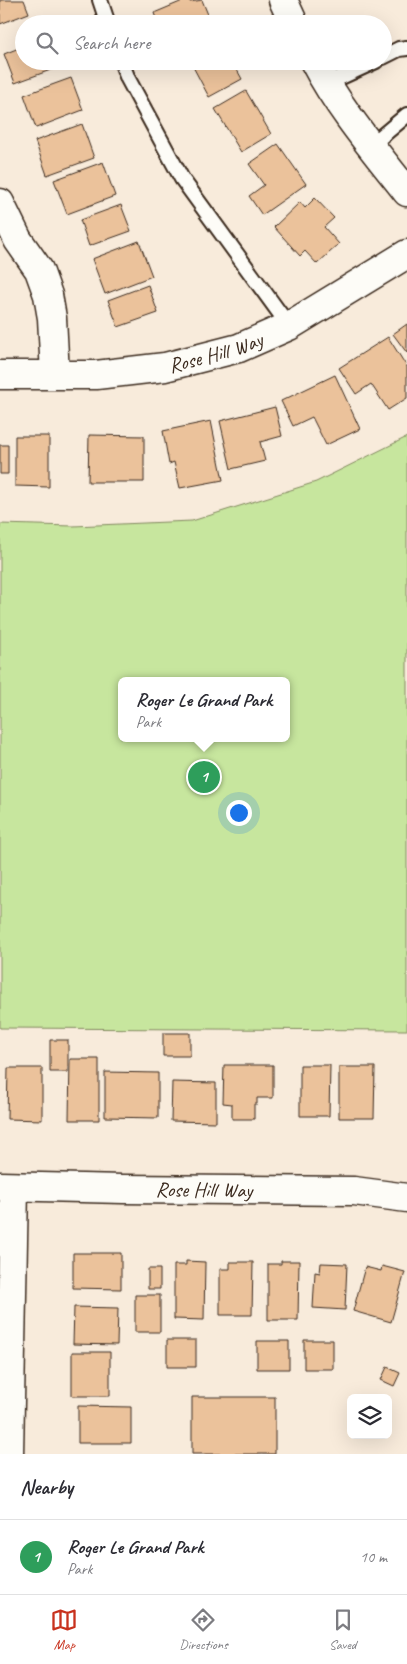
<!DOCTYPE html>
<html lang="en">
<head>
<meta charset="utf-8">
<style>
	:root { --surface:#fff; --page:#f7f7f7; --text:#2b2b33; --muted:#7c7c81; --line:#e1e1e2; --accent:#c8321e }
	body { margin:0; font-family:Caveat,sans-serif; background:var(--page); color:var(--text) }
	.controls { position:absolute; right:15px; bottom:15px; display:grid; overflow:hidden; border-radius:8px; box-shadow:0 5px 20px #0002 }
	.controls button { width:45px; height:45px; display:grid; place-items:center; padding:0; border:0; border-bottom:1px solid var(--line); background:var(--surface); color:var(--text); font:25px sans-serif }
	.you { position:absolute; left:238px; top:812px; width:18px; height:18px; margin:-12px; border:4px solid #fff; border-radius:50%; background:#1a73e8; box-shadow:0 0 0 8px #1a73e833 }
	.badge { display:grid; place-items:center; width:32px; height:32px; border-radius:50%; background:var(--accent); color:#fff; font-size:16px; font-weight:700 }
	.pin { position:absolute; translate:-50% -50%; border:2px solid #fff; box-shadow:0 1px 5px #0006 }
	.popup { position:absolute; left:118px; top:677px; width:172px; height:65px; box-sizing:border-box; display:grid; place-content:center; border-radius:8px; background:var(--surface); filter:drop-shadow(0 1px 4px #0005); font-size:16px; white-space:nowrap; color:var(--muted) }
	.popup b { font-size:19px; color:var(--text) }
	.popup::after { content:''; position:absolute; left:50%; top:100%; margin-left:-10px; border:10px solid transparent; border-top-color:var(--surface) }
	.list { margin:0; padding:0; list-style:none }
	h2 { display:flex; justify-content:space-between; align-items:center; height:65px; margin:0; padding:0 20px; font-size:21px }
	h2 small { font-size:16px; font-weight:400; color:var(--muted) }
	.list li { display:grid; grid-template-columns:32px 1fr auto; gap:15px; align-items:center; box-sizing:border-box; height:75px; padding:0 20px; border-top:1px solid var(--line) }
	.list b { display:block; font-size:19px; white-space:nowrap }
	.list p { margin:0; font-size:16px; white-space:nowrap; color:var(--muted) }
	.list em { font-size:16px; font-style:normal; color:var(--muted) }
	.icon { flex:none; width:28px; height:28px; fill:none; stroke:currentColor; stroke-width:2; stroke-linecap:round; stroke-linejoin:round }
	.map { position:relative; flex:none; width:407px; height:1454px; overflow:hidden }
	.search { position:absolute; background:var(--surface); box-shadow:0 5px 20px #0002; left:15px; right:15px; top:15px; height:55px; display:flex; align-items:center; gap:12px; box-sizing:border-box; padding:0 18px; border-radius:28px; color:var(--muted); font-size:19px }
	.sheet { height:140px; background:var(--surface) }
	nav { display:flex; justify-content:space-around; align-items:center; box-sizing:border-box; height:70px; border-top:1px solid var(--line); background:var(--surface); font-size:14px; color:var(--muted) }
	nav a { display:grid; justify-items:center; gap:2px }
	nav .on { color:var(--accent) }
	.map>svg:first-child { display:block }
</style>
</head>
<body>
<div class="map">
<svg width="407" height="1454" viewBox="0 0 407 1454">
	<rect width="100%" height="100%" fill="#f8ebdb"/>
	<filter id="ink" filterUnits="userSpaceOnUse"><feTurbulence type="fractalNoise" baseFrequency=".02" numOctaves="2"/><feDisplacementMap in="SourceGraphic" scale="10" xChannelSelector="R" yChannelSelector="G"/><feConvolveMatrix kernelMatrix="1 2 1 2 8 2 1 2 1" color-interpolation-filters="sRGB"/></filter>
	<g filter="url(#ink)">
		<path fill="#c7e69e" stroke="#81885e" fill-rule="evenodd" d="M 407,437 L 407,1030 L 0,1028 L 0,524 L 73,526 L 192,521 L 316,482 ZM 121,681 L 286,681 L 286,738 L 121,738 Z"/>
		<path fill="#ebc29b" stroke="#3b2a1e" d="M 0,0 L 24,0 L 29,13 L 0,24 Z
			M 185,0 L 189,0 L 190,2 L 202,0 L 211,22 L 208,24 L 158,24 L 154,13 Z
			M 24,46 L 24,61 L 54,61 L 56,68 L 15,83 L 4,54 Z
			M 190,61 L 232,61 L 242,79 L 209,97 Z
			M 71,78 L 83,110 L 36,128 L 24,95 Z
			M 246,91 L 271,134 L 241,152 L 215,109 Z
			M 82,124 L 94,158 L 47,175 L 35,141 Z
			M 278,144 L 306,184 L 262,215 L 249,196 L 264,185 L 249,164 Z
			M 103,162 L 115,196 L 67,214 L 54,180 Z
			M 315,198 L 334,218 L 324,227 L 339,244 L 317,264 L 305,251 L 300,256 L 274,227 L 300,202 L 305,208 Z
			M 121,205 L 131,231 L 89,246 L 80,220 Z
			M 139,241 L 152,276 L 105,294 L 92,259 Z
			M 148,285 L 158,313 L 118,327 L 108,300 Z
			M 407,324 L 407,353 L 393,334 Z
			M 388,337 L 407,367 L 407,398 L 388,410 L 371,384 L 356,394 L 339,368 Z
			M 335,375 L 360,429 L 326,445 L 312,417 L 293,426 L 281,401 Z
			M 275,407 L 282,436 L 260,442 L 265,461 L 231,469 L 220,421 Z
			M 211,421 L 223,480 L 180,488 L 174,462 L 169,464 L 163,431 Z
			M 89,435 L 144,436 L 144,482 L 88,482 Z
			M 15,436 L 49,436 L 49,487 L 15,486 Z
			M 0,445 L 8,445 L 8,474 L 0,474 Z
			M 163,1033 L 190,1033 L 190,1056 L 163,1056 Z
			M 50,1040 L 68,1040 L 68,1072 L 50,1072 Z
			M 70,1059 L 99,1059 L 99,1120 L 69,1120 Z
			M 224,1065 L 273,1065 L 273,1098 L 257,1098 L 257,1104 L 254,1104 L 254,1119 L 232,1119 L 232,1104 L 223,1103 Z
			M 300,1065 L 330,1065 L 329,1116 L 300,1116 Z
			M 339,1067 L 375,1067 L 374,1118 L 339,1118 Z
			M 8,1068 L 42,1068 L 42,1120 L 7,1119 Z
			M 105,1072 L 158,1073 L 158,1118 L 105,1117 Z
			M 172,1082 L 216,1083 L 216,1122 L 171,1121 Z
			M 73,1253 L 121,1253 L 121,1289 L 73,1288 Z
			M 186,1261 L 205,1262 L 204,1320 L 174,1319 L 174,1265 L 186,1265 Z
			M 281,1261 L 299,1261 L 298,1320 L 268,1320 L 268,1264 L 281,1264 Z
			M 230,1262 L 253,1262 L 252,1315 L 220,1315 L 220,1269 L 230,1269 Z
			M 321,1263 L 347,1264 L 345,1310 L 313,1308 L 315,1272 L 320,1273 Z
			M 382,1266 L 405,1272 L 391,1322 L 353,1311 L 365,1267 L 381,1271 Z
			M 148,1269 L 160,1269 L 160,1289 L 148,1289 Z
			M 135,1295 L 160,1295 L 160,1332 L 135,1332 Z
			M 74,1307 L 118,1308 L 117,1345 L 73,1344 Z
			M 167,1340 L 196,1340 L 196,1367 L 167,1367 Z
			M 304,1340 L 333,1340 L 333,1369 L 304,1369 Z
			M 257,1341 L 289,1341 L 289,1369 L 257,1369 Z
			M 72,1352 L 110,1352 L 110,1396 L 72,1396 Z
			M 387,1367 L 400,1373 L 394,1386 L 381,1380 Z
			M 192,1397 L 275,1397 L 275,1454 L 192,1454 Z
			M 78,1406 L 131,1407 L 131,1443 L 78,1443 Z"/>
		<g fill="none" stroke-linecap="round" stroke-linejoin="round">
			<g stroke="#3b2a1e" stroke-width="18">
				<path id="lane" d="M 100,0 L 108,24
					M 383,57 L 399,49 L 407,48
					M 121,61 L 128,79 L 182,179 L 289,326
					M 326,84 L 376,61
					M 370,146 L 407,115"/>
			</g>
			<g stroke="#3b2a1e" stroke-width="31">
				<g id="street">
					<path d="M 0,203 L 18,240 L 39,270 L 48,295 L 52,318 L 55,374"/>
					<path id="s1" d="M 0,375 L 96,375 L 165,367 L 239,348 L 289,326 L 407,254"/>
					<path id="s2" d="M 0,1186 L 123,1189 L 354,1191 L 407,1198"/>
					<path d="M 9,1454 L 14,1187"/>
				</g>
			</g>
			<g stroke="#3b2a1e" stroke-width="31">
				<path id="secondary" d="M 283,0 L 294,24
					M 314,61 C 339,109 374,150 407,192"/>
			</g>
			<use href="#lane" stroke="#fdfcf7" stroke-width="14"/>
			<use href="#street" stroke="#fdfcf7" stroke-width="28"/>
			<use href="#secondary" stroke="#fdfcf7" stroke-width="28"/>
		</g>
	</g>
	<g text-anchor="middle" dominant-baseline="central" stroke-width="5" stroke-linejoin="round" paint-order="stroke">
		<g font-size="21" fill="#3b2a1e" stroke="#fdfcf7">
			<text stroke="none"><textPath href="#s1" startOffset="218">Rose Hill Way</textPath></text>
			<text stroke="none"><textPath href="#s2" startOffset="204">Rose Hill Way</textPath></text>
		</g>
	</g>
</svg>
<div class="controls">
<button><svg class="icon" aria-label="layers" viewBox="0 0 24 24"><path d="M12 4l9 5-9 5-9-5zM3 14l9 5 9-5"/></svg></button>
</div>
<div class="you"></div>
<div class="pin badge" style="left:204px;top:777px;background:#2e9e5b">1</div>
<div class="popup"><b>Roger Le Grand Park</b>Park</div>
<div class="search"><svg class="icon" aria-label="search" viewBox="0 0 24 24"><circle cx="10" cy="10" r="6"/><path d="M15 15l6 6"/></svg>Search here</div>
</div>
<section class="sheet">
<h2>Nearby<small></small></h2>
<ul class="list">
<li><span class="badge" style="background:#2e9e5b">1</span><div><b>Roger Le Grand Park</b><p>Park</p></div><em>10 m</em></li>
</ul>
</section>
<nav>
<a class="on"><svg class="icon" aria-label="map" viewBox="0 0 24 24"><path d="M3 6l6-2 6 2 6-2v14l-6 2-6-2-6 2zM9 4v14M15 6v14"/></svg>Map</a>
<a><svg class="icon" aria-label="directions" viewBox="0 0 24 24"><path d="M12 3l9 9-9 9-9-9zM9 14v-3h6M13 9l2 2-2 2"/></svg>Directions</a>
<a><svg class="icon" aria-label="saved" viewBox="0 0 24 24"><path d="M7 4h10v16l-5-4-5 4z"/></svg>Saved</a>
</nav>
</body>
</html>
